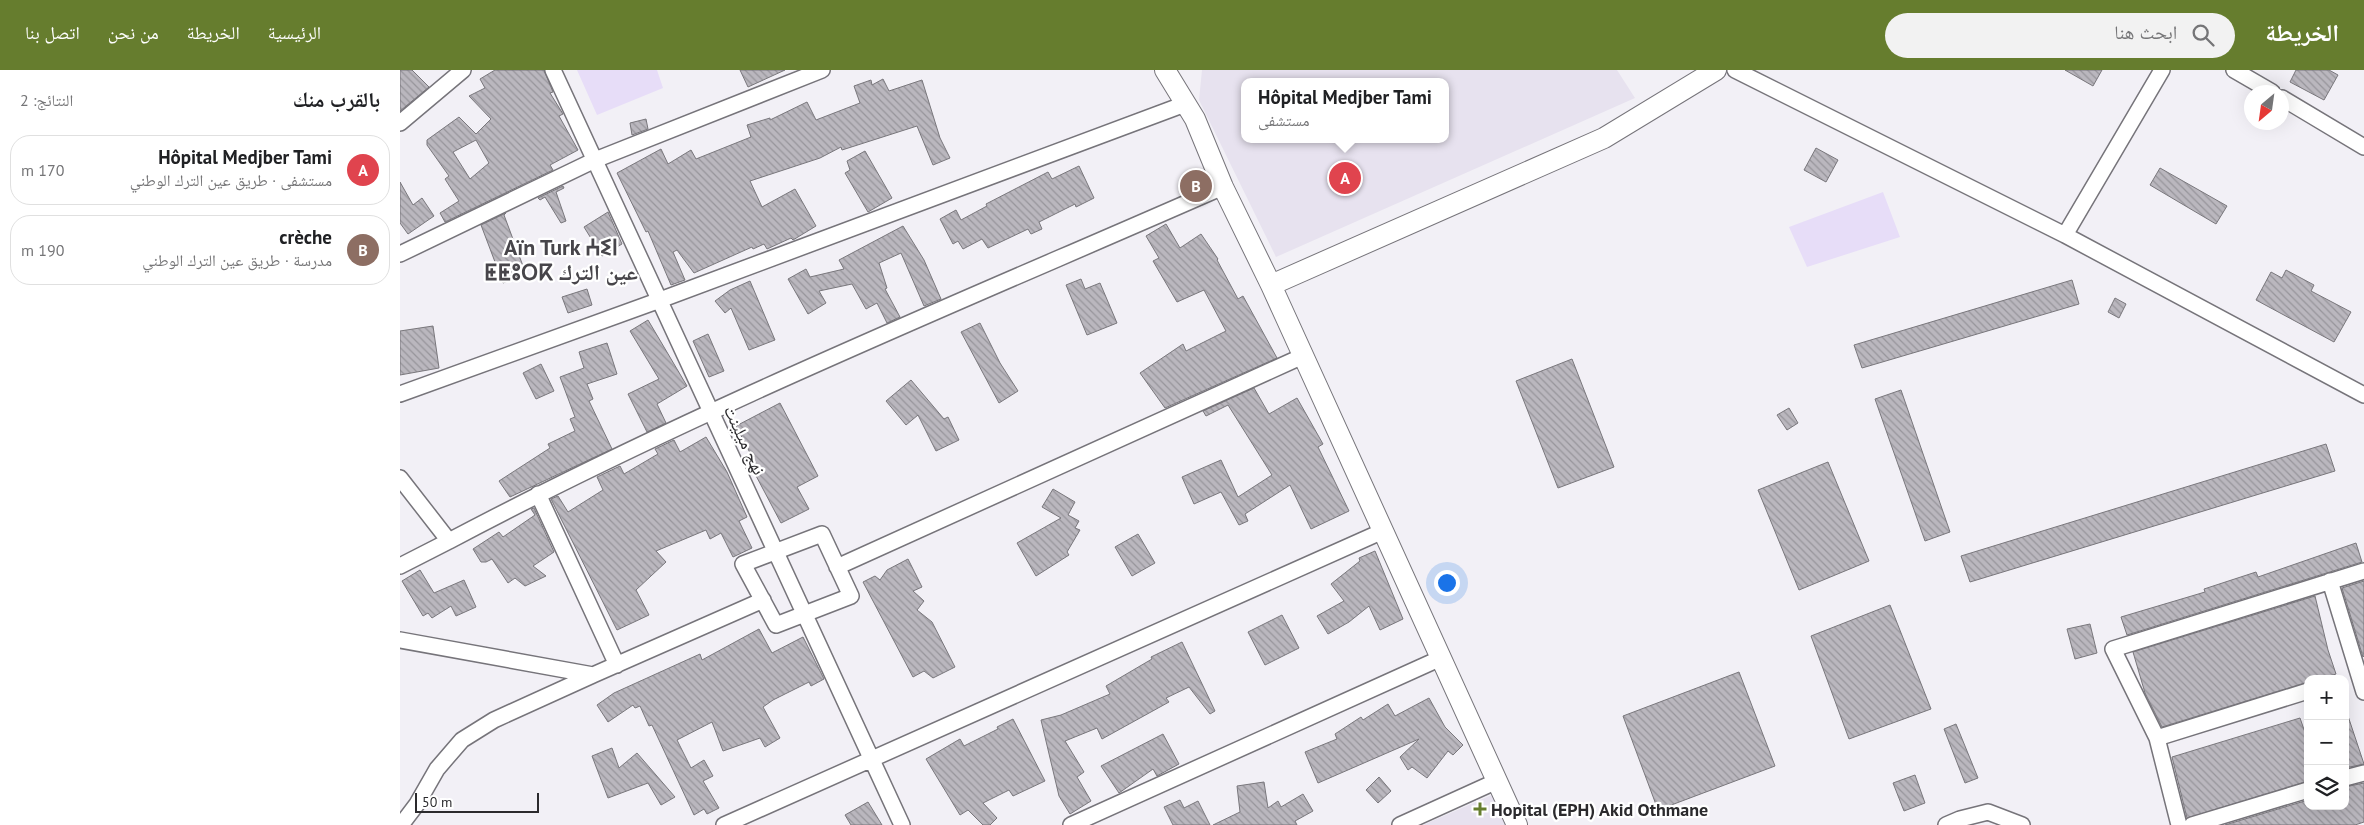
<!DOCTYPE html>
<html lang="ar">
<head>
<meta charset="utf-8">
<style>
	:root { --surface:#fff; --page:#f2f2f2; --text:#202124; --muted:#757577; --line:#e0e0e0; --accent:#667d2e }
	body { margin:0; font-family:"PT Sans","Noto Naskh Arabic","Noto Sans Tifinagh",sans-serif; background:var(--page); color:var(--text); direction:rtl }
	.controls { position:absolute; right:15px; bottom:15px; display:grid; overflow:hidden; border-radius:10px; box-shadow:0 5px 20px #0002 }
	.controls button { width:45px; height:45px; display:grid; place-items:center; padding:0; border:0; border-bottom:1px solid var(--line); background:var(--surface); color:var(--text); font:25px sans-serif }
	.compass { position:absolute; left:1844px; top:15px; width:45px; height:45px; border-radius:50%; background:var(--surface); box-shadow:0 5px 20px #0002; rotate:209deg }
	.scale { position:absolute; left:15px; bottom:12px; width:124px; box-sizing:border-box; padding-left:5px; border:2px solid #2b2a2d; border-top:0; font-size:14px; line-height:18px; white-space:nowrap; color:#2b2a2d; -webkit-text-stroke:4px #fff; paint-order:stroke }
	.you { position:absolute; left:1046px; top:512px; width:18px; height:18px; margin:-12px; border:4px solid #fff; border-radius:50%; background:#1a73e8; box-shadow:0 0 0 8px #1a73e833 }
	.badge { display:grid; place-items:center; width:32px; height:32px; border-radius:50%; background:var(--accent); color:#fff; font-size:16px; font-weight:700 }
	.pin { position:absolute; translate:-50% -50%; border:2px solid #fff; box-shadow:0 1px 5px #0006 }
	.popup { position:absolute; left:841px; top:8px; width:208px; height:65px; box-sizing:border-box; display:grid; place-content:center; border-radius:10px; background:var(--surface); filter:drop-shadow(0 1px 4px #0005); font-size:16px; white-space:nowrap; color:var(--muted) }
	.popup b { font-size:19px; color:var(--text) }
	.popup::after { content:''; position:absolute; left:50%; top:100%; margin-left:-10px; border:10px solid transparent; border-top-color:var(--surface) }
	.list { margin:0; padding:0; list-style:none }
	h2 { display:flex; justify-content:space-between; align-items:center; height:65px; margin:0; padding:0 20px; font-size:21px }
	h2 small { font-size:16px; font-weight:400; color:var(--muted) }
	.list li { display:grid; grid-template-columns:32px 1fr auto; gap:15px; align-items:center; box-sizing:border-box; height:70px; margin:0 10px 10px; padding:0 10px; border:1px solid var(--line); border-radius:20px }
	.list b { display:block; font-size:19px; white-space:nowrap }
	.list p { margin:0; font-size:16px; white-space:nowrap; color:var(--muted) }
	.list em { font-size:16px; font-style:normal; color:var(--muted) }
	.icon { flex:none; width:28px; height:28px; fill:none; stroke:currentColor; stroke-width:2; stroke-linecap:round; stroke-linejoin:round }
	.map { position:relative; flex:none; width:1964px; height:755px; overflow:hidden; direction:ltr }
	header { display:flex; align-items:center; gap:30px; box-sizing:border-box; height:70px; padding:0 25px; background:var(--accent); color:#fff }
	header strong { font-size:24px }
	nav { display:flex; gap:28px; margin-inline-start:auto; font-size:18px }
	.search { width:350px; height:45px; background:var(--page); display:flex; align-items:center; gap:12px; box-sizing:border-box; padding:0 18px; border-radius:28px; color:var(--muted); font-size:19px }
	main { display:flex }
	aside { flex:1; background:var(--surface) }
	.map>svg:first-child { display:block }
</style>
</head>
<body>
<header>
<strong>الخريطة</strong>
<div class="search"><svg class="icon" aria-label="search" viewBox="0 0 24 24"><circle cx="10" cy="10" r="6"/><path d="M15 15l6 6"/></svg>ابحث هنا</div>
<nav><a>الرئيسية</a><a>الخريطة</a><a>من نحن</a><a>اتصل بنا</a></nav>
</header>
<main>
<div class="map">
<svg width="1964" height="755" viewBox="0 0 1964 755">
	<defs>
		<pattern id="building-back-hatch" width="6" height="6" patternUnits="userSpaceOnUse" patternTransform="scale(1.25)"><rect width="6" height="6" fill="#bab7be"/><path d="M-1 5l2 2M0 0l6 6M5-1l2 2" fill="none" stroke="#97959b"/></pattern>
	</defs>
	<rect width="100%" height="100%" fill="#f2f0f6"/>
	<path fill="#e7e2ef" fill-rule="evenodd" d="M 802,0 L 1217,0 L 1235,28 L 876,187 L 799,30 ZM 845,12 L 1045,12 L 1045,69 L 845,69 Z
		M 1094,724 L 1108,755 L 1023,755 Z"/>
	<path fill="#e7ddf8" d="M 177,0 L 257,0 L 263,18 L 197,45 Z
		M 1483,122 L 1500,167 L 1407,197 L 1389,157 Z"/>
	<path fill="url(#building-back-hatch)" stroke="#79777c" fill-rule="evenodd" d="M 0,0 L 12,0 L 29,17 L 0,41 Z
		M 95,0 L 144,0 L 153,22 L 150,23 L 163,44 L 159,46 L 178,80 L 150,95 L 153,100 L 45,152 L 40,143 L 59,131 L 45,109 L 49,106 L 27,75 L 27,70 L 59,47 L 76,64 L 91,49 L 69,26 L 85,18 L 80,9 ZM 76,70 L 89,93 L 70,109 L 53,82 Z
		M 340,0 L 385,0 L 348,17 Z
		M 1665,0 L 1702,0 L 1693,16 Z
		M 1896,0 L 1929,0 L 1938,5 L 1924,30 L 1890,12 Z
		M 483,9 L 489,21 L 522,10 L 540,68 L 550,88 L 533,95 L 517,56 L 442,80 L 441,77 L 420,88 L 350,111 L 362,137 L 395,119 L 416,156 L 393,170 L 391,168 L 367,179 L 364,174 L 353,179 L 352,177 L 294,203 L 277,180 L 273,182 L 285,210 L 271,215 L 248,161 L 246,162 L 217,103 L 261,79 L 268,94 L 291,80 L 296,89 L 351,67 L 347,55 L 370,48 L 370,50 L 407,32 L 416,50 L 460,33 L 454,16 L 471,10 L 472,15 Z
		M 246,49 L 248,59 L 232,65 L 230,53 Z
		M 1416,78 L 1438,90 L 1426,112 L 1404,100 Z
		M 465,81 L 492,128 L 468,142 L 445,103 L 450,100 L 447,91 Z
		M 679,96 L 694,128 L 676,137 L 675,134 L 639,152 L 642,159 L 631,164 L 628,159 L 588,178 L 582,169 L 563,179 L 558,171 L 553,174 L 540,149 L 556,140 L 561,150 L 587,136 L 586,134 L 648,102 L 652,109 Z
		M 1760,98 L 1827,136 L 1816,154 L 1750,115 Z
		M 0,112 L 13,135 L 22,128 L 34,146 L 8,164 L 0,153 Z
		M 163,116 L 164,118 L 156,122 L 166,151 L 161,153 L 145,127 L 140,130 L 138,128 Z
		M 208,142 L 222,174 L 202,186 L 184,157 Z
		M 106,143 L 104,145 L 126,204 L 103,213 L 81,155 Z
		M 766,154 L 780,178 L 801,164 L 818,189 L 817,190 L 838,229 L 843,226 L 877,288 L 765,338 L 740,303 L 783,274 L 786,281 L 826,261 L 804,220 L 777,232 L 753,191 L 759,188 L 746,166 Z
		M 503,156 L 524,190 L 541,229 L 524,236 L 501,183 L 479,193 L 487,218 L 485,219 L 500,247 L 487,253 L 477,233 L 466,239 L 452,214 L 419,221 L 426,233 L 408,244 L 388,209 L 406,199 L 410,207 L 444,199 L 439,190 Z
		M 1886,200 L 1914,215 L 1911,221 L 1951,242 L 1934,272 L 1856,230 L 1871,202 L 1882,208 Z
		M 681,209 L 685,219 L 700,213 L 717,253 L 687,265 L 666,215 Z
		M 1672,210 L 1679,234 L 1462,298 L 1454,275 Z
		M 350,211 L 375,270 L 349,280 L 331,238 L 325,243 L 315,231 L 330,220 Z
		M 187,219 L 192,235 L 168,243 L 162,227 Z
		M 1715,228 L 1726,234 L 1719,248 L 1708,242 Z
		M 248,250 L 287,316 L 257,334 L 266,353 L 247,362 L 228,324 L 259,309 L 230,261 Z
		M 580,253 L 600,293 L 618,321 L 599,333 L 561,262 Z
		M 33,256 L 39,298 L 0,305 L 0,261 Z
		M 308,264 L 324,301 L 309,307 L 293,271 Z
		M 207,273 L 217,304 L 187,314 L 193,329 L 189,331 L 212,379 L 110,427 L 99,411 L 150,378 L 148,374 L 175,361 L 170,349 L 175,347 L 160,307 L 184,298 L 179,282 Z
		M 1172,289 L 1214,397 L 1158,418 L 1116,311 Z
		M 141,294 L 154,321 L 136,329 L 123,303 Z
		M 511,310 L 544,349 L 548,347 L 559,370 L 536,381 L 518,345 L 506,355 L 486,331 Z
		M 854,318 L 869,344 L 897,328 L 923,374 L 918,377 L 949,441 L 911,459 L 890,415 L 845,444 L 848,451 L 839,455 L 821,422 L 794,434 L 782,407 L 821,390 L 838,427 L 872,405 L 828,335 L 806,346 L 803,341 Z
		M 1501,320 L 1550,462 L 1525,471 L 1475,329 Z
		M 380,333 L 418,406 L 397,417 L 409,439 L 381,453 L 354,402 L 359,400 L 336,356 Z
		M 1389,338 L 1398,353 L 1387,360 L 1377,345 Z
		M 306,367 L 327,402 L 347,447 L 339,451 L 352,478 L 333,487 L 321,463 L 310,469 L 306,460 L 256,481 L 266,492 L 236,520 L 249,545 L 217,560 L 151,429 L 158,426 L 168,442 L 203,420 L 197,407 L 220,396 L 224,404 L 258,384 L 255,379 L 274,370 L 280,382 Z
		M 1926,374 L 1935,401 L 1570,512 L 1561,486 Z
		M 1428,392 L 1469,491 L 1399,520 L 1358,420 Z
		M 653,419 L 675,432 L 668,445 L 679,451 L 675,458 L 680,460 L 667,482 L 669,485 L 636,506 L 617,473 L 661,448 L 642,437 Z
		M 134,438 L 154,482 L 133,496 L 146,506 L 125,516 L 115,508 L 108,513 L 92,489 L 86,492 L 81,492 L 73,479 L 99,462 L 103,467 L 135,445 L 131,439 Z
		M 738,464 L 755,493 L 732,506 L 715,477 Z
		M 1956,473 L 1962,492 L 1727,565 L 1721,547 L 1805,522 L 1804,519 L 1856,502 L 1858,507 Z
		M 975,481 L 1003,549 L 980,560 L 969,536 L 949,552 L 928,564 L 917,546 L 944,531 L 931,514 L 960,491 L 959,488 Z
		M 508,489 L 522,517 L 513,521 L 524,531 L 517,540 L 532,552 L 555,597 L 533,608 L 524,601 L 513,607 L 463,512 L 475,506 L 480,510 L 487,500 Z
		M 20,500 L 34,523 L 64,510 L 76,537 L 56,546 L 51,536 L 32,548 L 28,543 L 23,546 L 2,511 Z
		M 1964,511 L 1964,586 L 1963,587 L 1942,518 Z
		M 1915,526 L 1928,580 L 1936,604 L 1920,609 L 1908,609 L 1908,612 L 1762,657 L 1745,623 L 1733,582 Z
		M 1490,535 L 1531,639 L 1449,669 L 1411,566 Z
		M 882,545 L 899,578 L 865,595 L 848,562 Z
		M 1690,554 L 1697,583 L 1675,589 L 1667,559 Z
		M 359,559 L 372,583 L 403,567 L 424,609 L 411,616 L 409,612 L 373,630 L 363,637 L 380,668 L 365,677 L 360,668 L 323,681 L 312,652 L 277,670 L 291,698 L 304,690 L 313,706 L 303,711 L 319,738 L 307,744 L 304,739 L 294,745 L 252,655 L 249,656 L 240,636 L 235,638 L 233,635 L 208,652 L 197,635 L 214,623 L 300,584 L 302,590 Z
		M 782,572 L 815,641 L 810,644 L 789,617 L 766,628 L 769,632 L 702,669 L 697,658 L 665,671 L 684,702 L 677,707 L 691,731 L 670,744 L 659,726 L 641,650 L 661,645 L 710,624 L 706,616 L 752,589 L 751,587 Z
		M 1339,602 L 1375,696 L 1258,740 L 1223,646 Z
		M 1029,628 L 1045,657 L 1063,675 L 1053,685 L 1048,681 L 1027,708 L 1012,697 L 1008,700 L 1000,687 L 1019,669 L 918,713 L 905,682 L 937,669 L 935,664 L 961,647 L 963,650 L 988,634 L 995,646 Z
		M 1945,646 L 1948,646 L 1964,694 L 1945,698 Z
		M 1900,648 L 1908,671 L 1908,711 L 1787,748 L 1772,687 Z
		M 613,649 L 645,711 L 613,726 L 609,720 L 583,733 L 597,748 L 590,755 L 583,755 L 568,740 L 560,745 L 526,689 L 560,669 L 564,676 L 598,659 L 597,657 Z
		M 1556,654 L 1578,708 L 1565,713 L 1544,659 Z
		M 763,664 L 779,694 L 757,706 L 753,699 L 719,723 L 701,696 Z
		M 212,678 L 219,698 L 237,683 L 275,727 L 261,735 L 248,713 L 208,728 L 192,686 Z
		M 1515,705 L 1525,733 L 1504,741 L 1493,713 Z
		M 979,707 L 991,721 L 978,733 L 966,720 Z
		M 864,712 L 868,738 L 878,731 L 881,737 L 903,724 L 913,741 L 895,751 L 897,755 L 813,755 L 840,742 L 837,716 Z
		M 1964,713 L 1964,752 L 1955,755 L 1825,755 L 1908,730 L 1908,736 L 1945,736 L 1945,717 Z
		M 780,730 L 784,738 L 798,731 L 810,755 L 773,755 L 764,737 Z
		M 468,732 L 482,755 L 451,755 L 445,745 Z"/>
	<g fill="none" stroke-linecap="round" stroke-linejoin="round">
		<g stroke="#76747a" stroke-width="18">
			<path id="minor" d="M 153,0 L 502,755
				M 1335,0 L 1665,165 L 1964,325
				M 1834,0 L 1872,22
				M 1882,28 L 1964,77
				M 0,53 L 63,0
				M 1665,165 L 1762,0
				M 0,184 L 195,90 L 422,0
				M 0,324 L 260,230 L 785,34
				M 0,408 L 49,471 C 300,338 563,231 823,117
				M 138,424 L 217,595
				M 422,464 L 451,526 L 376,555 L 343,494 Z
				M 0,496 L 49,471
				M 437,497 L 903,286
				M 1930,511 L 1964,622
				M 0,570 L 193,605 L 363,530
				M 1757,668 L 1908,621
				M 1945,708 L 1964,703
				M 1,755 L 17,734 L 37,699 L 62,670 L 94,650 L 193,605
				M 324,755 L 983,461
				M 671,755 L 1041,588
				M 1000,755 L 1097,711
				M 1546,755 L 1560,749 L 1588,742 L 1622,755
				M 1779,755 L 1757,668 L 1713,579 L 1964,501
				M 1792,755 L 1908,720"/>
		</g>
		<g stroke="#76747a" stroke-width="22">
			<path id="secondary" d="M 765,0 L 795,49 L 823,117 L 871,215 L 1117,755
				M 871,215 L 1204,68 L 1316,0"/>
		</g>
		<use href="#minor" stroke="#fff" stroke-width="15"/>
		<use href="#secondary" stroke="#fff" stroke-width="20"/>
	</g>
	<path fill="#667d2e" stroke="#fff" stroke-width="2" d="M1077.5 731.5h5v5h5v5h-5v5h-5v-5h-5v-5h5z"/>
	<g text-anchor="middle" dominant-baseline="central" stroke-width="4.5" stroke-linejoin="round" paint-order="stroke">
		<g font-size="18" fill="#2b2a2d" stroke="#fff">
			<text transform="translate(345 370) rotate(65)">نهج ميلينت</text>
		</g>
		<g font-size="18" font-weight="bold" fill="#2b2a2d" stroke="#fff" text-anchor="start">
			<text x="1091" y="739">Hopital (EPH) Akid Othmane</text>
		</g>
		<g font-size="22" font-weight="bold" fill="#47454a" stroke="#fff">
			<text x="161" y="177">Aïn Turk ⵄⵉⵏ<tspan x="161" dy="25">ⵟⵟⵓⵔⴽ عين الترك</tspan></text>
		</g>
	</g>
</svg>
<div class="controls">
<button>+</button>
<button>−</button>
<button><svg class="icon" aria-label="layers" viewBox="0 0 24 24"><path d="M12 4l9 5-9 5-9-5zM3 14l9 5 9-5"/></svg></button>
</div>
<svg class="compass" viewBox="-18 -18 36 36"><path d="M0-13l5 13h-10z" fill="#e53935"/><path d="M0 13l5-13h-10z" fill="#757577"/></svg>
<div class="scale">50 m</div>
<div class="you"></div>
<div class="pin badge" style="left:945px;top:108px;background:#e0444e">A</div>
<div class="popup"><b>Hôpital Medjber Tami</b>مستشفى</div>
<div class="pin badge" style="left:796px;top:116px;background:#8d6e63">B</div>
</div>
<aside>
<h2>بالقرب منك<small>النتائج: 2</small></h2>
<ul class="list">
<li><span class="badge" style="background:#e0444e">A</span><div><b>Hôpital Medjber Tami</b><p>مستشفى · طريق عين الترك الوطني</p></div><em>170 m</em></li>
<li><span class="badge" style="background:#8d6e63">B</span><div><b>crèche</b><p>مدرسة · طريق عين الترك الوطني</p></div><em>190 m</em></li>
</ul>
</aside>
</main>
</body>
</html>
